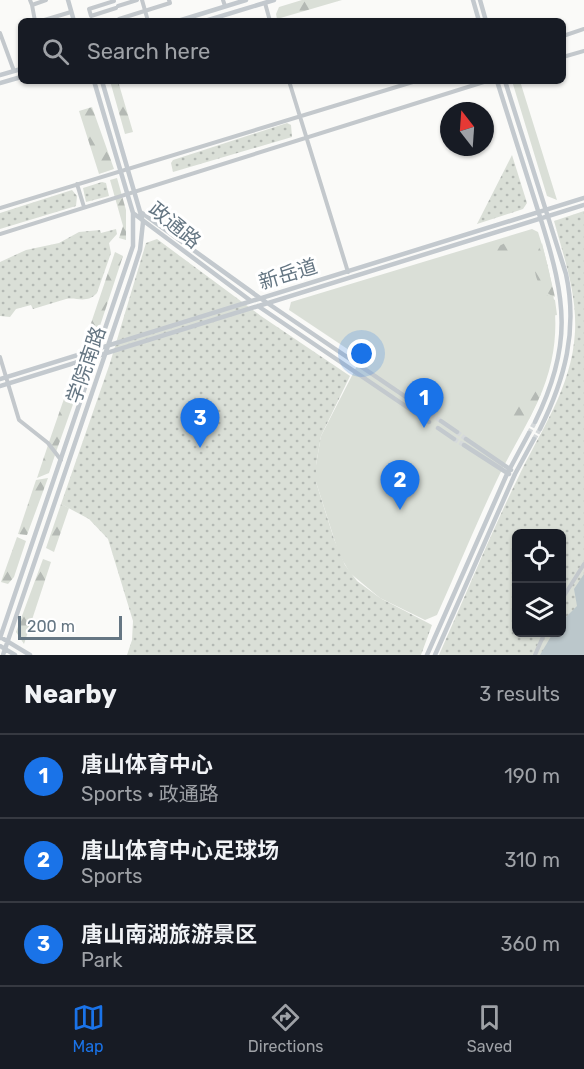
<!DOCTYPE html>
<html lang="en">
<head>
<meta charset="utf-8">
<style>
	:root { --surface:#171b24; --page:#20242c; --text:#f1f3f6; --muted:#9ea1a6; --line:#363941; --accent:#1a73e8 }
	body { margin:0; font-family:Rubik,"Noto Sans SC",sans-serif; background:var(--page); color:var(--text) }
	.controls { position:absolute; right:18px; bottom:18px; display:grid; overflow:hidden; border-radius:9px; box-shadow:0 2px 4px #0004 }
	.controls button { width:54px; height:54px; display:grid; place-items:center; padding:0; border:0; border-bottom:2px solid var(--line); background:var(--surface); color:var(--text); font:30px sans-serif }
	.compass { position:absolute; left:440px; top:102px; width:54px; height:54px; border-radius:50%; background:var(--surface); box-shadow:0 2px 4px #0004; rotate:343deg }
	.scale { position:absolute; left:18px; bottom:15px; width:104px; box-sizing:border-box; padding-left:6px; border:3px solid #657683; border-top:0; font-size:16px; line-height:21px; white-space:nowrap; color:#657683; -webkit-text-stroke:4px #fff; paint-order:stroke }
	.you { position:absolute; left:362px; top:354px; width:21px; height:21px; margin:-15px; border:4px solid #fff; border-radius:50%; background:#1a73e8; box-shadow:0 0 0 9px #1a73e833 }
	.badge { display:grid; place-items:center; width:39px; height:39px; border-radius:50%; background:var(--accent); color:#fff; font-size:20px; font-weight:700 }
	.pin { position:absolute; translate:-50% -50px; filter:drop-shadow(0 2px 3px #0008) }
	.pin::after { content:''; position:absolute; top:32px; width:21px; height:18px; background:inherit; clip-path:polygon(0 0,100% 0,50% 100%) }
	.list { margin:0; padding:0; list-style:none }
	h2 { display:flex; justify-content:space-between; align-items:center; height:78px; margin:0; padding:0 24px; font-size:26px }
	h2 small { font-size:20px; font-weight:400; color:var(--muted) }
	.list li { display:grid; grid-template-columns:39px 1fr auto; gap:18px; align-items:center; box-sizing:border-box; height:84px; padding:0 24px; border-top:2px solid var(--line) }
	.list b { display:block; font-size:22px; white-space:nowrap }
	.list p { margin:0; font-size:20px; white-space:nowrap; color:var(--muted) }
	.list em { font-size:20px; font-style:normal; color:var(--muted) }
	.icon { flex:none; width:33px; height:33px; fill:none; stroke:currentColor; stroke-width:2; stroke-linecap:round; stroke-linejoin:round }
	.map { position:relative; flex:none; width:584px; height:655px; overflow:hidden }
	.search { position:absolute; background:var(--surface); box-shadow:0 2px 4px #0004; left:18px; right:18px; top:18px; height:66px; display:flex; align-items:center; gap:15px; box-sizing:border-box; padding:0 21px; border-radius:9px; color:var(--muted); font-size:22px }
	.sheet { height:330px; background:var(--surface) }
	nav { display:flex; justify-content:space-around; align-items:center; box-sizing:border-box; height:84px; border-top:2px solid var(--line); background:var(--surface); font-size:16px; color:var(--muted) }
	nav a { display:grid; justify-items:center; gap:3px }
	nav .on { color:var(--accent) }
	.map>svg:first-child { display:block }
</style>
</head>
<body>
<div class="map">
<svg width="584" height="655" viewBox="0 0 584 655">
	<defs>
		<pattern id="forest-firs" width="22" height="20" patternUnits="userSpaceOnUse" patternTransform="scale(1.5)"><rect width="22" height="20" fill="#dadfd7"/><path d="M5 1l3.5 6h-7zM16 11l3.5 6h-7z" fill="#b4b9b4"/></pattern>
		<pattern id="park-dots" width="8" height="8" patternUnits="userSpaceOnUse" patternTransform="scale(1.5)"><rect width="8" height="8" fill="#dadfd7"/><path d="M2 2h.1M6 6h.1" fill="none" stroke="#b4b9b4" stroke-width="1.8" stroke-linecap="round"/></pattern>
	</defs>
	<rect width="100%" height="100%" fill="#fafaf8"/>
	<path fill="#dadfd7" d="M 512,81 L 520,81 L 557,200 L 547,196 Z
		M 532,229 L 538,232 C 557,291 565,342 538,401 C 526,428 509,454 496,482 C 475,526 457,571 437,615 L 425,620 L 380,598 L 350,573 L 339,554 L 316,482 L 316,465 L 321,436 L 361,358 L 289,310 L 291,302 Z"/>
	<path fill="url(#forest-firs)" d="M 302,0 L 342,0 L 277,19 L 276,14 L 279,7 Z
		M 110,81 L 118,81 L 133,132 L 125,134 Z
		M 92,107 L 114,169 L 99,174 L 79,111 Z
		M 117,178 L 126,210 L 126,240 L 119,238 L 123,226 L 110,180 Z
		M 517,237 L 517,248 L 505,256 L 493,256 L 499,246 Z
		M 542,243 L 555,297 C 532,288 530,262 542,243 Z
		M 115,252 L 123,256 L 95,341 L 83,347 Z
		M 541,292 L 555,300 L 557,315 L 546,317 Z
		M 86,367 L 78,390 L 67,390 L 75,369 Z
		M 533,389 L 541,394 L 529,419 L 503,419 L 503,416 Z
		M 66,393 L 73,393 L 76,396 L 56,452 L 49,442 Z
		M 48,445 L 55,455 L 49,473 L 37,478 Z
		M 48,478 L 27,535 L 18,534 L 36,480 Z
		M 61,504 L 69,508 L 54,552 L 46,548 Z
		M 17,537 L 26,541 L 14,577 L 8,584 L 1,582 Z
		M 43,559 L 51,562 L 24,644 L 16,632 Z"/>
	<path fill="url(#park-dots)" fill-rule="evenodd" d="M 287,123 L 291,125 L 292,137 L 173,172 L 171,163 L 173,160 Z
		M 512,155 L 527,203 L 523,209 L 477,224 Z
		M 102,182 L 106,183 L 109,196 L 86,202 L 83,188 Z
		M 72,190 L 77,196 L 76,206 L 0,229 L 0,213 Z
		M 584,211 L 584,655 L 439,655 C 465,597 489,537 517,480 C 540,431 572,388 575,332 C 577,293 564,258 554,221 ZM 516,534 L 562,534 L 562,632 L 516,632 Z
		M 116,229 L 117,234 L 109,243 L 111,253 L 97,293 C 87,304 77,297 66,299 C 55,302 44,306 33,309 L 31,305 L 16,309 L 10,317 L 0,316 L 0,262 L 26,250 L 59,243 L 79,232 L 100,230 L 101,233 Z
		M 157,239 L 261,316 L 350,376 L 321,436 L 316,465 L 316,482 L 334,539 L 345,565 L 357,581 L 380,598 L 432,625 L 421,655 L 127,655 L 132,640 L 133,621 L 108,539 L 89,519 L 61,504 L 110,363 L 146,243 Z"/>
	<path fill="#bbc7cb" d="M 584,574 L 584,655 L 540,655 L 553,633 L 562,632 L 562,621 L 577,606 L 574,589 Z"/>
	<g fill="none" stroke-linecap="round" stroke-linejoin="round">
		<path stroke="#d5d9db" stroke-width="4.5" stroke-dasharray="4.5 2" stroke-linecap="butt" d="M 431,414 L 441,421
			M 457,432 L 466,439
			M 529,433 L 535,422
			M 454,439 L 464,445
			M 534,439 L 540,429"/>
		<path stroke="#c3c8cc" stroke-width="4" d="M 30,0 L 32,5 L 46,0
			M 142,0 L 148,21
			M 223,0 L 225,6
			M 114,1 L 89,9 L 91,16 L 116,8
			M 265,3 L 270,21
			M 32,5 L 35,21
			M 118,6 L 137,0
			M 119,19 L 170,3 L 169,0
			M 41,21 L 71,12
			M 0,33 L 14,71
			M 563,36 L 584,29
			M 563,57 L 584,51
			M 289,81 L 348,272
			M 77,184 L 84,207
			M 0,208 L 416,81
			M 0,234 L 487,81
			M 0,357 L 19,420 L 48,443 L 61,460
			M 562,599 L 584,564
			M 535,655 L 545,632"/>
		<path stroke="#c3c9ce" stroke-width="4.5" d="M 68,0 L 74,21
			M 473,0 L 479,21
			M 480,0 L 486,21
			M 178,21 L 246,0
			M 205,21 L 274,0
			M 0,75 L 21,69
			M 497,81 C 512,127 526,174 541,220 C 566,300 573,345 535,422
			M 505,81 L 566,274 C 578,330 565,379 540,429
			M 0,83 L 21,77
			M 133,213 L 251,301
			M 142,213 L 260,298 L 431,414
			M 258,306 L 429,422
			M 0,379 L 584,198
			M 0,386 L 584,205
			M 441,421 L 457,432
			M 438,428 L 454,439
			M 466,439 L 511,470
			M 464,445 L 509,474
			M 0,637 L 30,655
			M 0,638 L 133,246 L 133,213 L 94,81
			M 0,646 L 15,655
			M 3,655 L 131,278 L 140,250 L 143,222 L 102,81
			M 427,655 L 507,474 L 529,433
			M 435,655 L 515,474 L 534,439"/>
	</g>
	<g text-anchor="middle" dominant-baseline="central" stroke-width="6" stroke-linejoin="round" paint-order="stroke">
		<g font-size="20" fill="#657683" stroke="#fff">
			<text transform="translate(175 225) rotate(39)">政通路</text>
			<text transform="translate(288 274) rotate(-17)">新岳道</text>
			<text transform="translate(86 365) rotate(-71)">学院南路</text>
		</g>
	</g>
</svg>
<div class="controls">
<button><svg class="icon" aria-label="locate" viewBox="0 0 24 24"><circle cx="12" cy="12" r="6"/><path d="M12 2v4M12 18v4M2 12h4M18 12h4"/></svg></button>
<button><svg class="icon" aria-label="layers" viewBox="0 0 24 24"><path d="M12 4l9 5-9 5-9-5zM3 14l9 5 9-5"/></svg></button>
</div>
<svg class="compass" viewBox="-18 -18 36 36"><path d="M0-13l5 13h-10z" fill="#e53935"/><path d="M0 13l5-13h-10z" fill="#9ea1a6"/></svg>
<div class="scale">200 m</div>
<div class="you"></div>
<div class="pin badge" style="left:424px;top:428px">1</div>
<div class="pin badge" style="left:400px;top:510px">2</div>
<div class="pin badge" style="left:200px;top:448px">3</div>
<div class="search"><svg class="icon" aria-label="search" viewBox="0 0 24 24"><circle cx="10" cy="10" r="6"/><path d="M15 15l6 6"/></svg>Search here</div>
</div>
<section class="sheet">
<h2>Nearby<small>3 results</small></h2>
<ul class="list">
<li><span class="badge">1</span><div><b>唐山体育中心</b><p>Sports · 政通路</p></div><em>190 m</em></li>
<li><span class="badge">2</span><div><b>唐山体育中心足球场</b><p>Sports</p></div><em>310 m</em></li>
<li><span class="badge">3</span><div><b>唐山南湖旅游景区</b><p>Park</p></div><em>360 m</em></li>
</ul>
</section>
<nav>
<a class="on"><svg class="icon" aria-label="map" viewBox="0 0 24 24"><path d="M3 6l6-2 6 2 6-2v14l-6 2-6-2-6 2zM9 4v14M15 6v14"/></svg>Map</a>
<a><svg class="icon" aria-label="directions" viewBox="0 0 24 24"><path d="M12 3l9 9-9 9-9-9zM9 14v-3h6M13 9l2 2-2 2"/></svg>Directions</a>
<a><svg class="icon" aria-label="saved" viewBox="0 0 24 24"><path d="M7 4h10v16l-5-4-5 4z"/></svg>Saved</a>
</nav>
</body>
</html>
